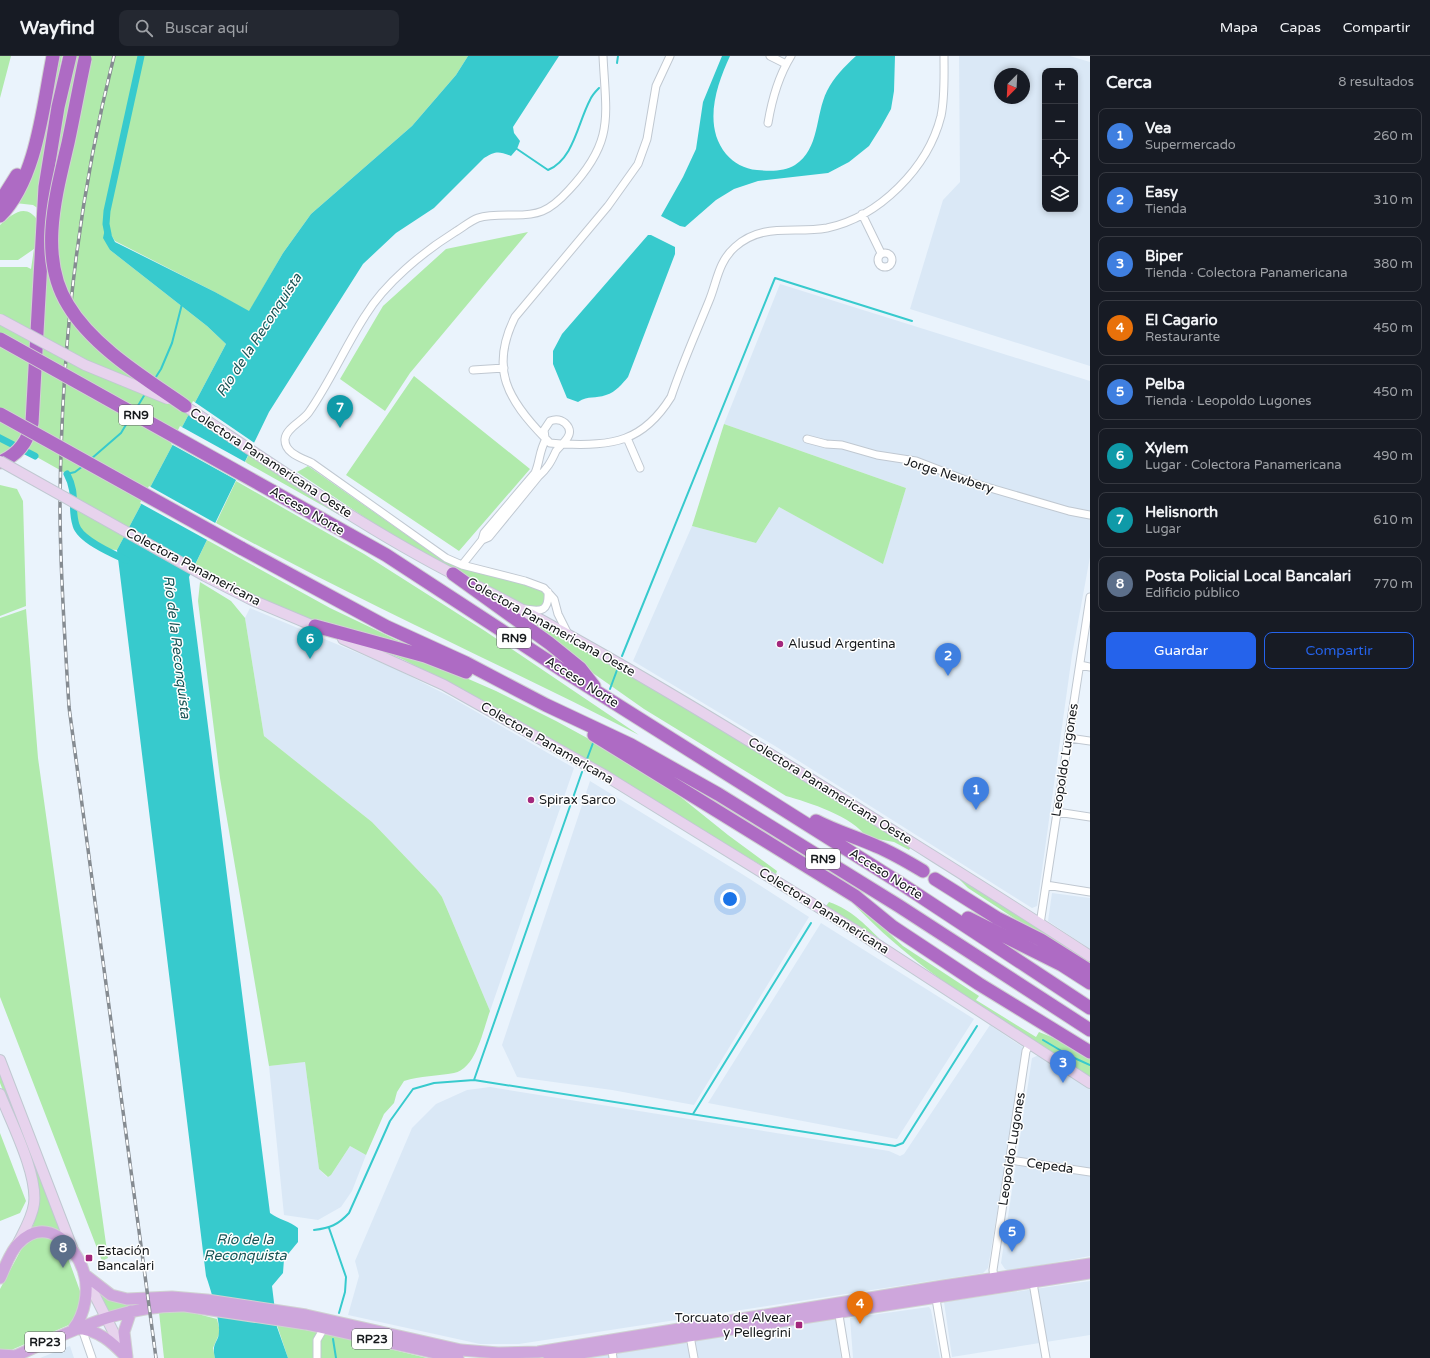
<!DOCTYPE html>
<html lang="es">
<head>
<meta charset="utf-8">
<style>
	:root { --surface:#171b24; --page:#242831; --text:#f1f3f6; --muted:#9ea1a6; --line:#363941; --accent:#2563eb }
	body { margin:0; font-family:"Varela Round",sans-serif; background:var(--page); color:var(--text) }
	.controls { position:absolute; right:12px; top:12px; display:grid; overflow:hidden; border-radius:8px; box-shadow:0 2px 6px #0003 }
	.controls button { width:36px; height:36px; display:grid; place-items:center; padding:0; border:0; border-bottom:1px solid var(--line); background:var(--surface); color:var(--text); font:20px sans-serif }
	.compass { position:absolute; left:994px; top:12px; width:36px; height:36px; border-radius:50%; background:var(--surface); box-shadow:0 2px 6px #0003; rotate:204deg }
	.you { position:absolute; left:730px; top:843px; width:14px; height:14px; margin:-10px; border:3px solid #fff; border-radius:50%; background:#1a73e8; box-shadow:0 0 0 6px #1a73e833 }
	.badge { display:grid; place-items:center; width:26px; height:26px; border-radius:50%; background:var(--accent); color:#fff; font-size:13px; font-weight:700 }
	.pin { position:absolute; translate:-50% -33px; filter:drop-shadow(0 1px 2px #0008) }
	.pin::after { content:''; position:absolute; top:21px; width:14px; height:12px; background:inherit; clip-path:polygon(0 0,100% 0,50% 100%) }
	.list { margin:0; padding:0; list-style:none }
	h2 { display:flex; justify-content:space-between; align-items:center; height:52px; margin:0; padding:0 16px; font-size:17px }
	h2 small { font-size:13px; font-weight:400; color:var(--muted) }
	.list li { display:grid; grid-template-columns:26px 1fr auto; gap:12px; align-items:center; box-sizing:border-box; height:56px; margin:0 8px 8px; padding:0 8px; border:1px solid var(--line); border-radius:8px }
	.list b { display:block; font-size:15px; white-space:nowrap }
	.list p { margin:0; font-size:13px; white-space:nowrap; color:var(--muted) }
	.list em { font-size:13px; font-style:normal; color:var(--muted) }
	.actions { display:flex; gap:8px; padding:12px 16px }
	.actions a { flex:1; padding:9px 0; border:1px solid var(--accent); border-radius:8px; text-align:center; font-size:14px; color:var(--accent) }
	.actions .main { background:var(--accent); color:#fff }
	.icon { flex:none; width:22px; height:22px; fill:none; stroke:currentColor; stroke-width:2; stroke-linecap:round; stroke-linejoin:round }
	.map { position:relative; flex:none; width:1090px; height:1302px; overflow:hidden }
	header { display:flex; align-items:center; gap:24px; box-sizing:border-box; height:56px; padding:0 20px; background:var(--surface); border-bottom:1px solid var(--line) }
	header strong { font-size:19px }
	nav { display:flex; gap:22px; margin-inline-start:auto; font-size:14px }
	.search { width:280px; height:36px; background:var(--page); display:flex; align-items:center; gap:10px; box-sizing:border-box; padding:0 14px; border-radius:8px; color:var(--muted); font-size:15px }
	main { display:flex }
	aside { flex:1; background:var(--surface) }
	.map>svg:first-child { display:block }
</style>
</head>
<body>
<header>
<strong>Wayfind</strong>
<div class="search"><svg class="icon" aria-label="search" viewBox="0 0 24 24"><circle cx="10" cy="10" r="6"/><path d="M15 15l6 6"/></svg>Buscar aquí</div>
<nav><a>Mapa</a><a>Capas</a><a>Compartir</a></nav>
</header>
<main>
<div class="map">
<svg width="1090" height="1302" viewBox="0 0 1090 1302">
	<rect width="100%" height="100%" fill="#eaf3fc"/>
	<path fill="#dae8f6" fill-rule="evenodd" d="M 959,0 L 1070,0 L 1090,6 L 1090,310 L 910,253 L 943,144 L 960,126 ZM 1045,15 L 1075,15 L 1075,153 L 1045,153 ZM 1000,18 L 1024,18 L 1024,42 L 1000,42 Z
		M 780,228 L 1090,325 L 1090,501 L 1072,599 L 1037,850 L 1032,852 L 775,690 L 633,605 L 692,470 L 756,487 L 779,451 L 883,507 L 906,432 L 724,368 Z
		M 250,552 L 394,612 L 449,640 L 574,712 L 490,955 L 442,841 L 436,833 L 372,766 L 264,680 L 245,562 Z
		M 590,725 L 742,818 L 809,861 L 694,1049 L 612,1034 L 517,1021 L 502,989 Z
		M 1052,837 L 1090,842 L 1090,893 L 1048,865 Z
		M 821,867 L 974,963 L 897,1083 L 708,1047 Z
		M 990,969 L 1024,992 L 988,1212 L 983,1217 L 519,1288 L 480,1288 L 348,1259 L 359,1220 L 355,1205 L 412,1072 L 436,1048 L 467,1034 L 490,1031 L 889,1095 L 900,1100 L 904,1098 Z
		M 1039,999 L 1090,1033 L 1090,1200 L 1009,1215 L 1005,1213 L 1001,1207 L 1032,1002 Z
		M 305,1006 L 319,1113 L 327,1121 L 331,1119 L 350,1090 L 366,1099 L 352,1135 L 341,1151 L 318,1164 L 284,1159 L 269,1010 Z
		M 1090,1225 L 1090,1279 L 952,1301 L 944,1246 Z
		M 929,1251 L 931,1254 L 940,1302 L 853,1302 L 850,1262 Z
		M 836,1261 L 841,1302 L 581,1302 Z
		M 70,1290 L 74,1302 L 40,1302 Z"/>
	<path fill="#b0eaab" d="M 0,0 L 11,0 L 0,42 Z
		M 58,0 L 62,0 L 47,76 L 27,360 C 23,379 16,390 0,401 L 0,211 L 27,211 L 31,213 L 34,193 L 18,204 L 0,204 L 0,169 C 12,158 26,146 38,165 L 39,153 L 33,149 L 15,147 Z
		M 70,0 L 468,0 L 456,19 L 412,70 L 311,158 L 283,197 L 249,256 L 215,236 L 115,185 L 105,169 L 110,194 L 207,270 L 226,288 L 117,494 L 104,493 L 80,477 L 76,469 L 73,430 L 67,418 L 35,400 L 24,387 L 42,167 Z
		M 528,176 L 410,317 L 385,355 L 340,323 L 383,250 L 446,193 Z
		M 414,320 L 530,413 L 459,495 L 346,419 Z
		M 724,368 L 906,432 L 883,508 L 779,451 L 756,487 L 692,470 Z
		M 251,394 L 359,470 L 245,406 Z
		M 308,410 L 441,503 L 525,527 L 544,535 L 546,543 L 543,549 L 536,552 L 525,549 L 442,508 L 382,473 L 297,416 Z
		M 236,425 L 364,498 L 485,575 L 639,679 C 498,607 354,543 216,467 Z
		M 0,429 L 17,433 L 23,445 L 26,550 L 0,560 Z
		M 207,484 L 330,552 L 424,597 L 311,564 L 234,531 L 195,509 Z
		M 200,526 L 231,545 L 245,562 L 264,680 L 372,766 L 436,833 L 442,841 L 490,955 C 483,974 476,1013 454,1017 C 438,1020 420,1020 404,1025 L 397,1036 L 394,1047 L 384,1058 L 366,1099 L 350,1090 L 331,1119 L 328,1121 L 319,1113 L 305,1006 L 269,1010 L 220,722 L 198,545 Z
		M 26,553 L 38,702 L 108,1202 L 102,1205 L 0,941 L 0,562 Z
		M 513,556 L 521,556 C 654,629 783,710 911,791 L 909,794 L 894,786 L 866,781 C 854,761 808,746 786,740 L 644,653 L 580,608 Z
		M 353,582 L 418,601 L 496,635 L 556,665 L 633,707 L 667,730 L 728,779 L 777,815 L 776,818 L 484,645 L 402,603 Z
		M 961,822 L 1090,905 L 1090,912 L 968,832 L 960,824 Z
		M 850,841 L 903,890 L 979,940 L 976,944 L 1036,981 L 1039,976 L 1074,990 L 1090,1001 L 1090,1022 C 1006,967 917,917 849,843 Z
		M 829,846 C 852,854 863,867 880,883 L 832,855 L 826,850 Z
		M 0,1011 L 64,1177 L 32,1173 L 38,1152 L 28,1098 L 0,1027 Z
		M 0,1077 L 26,1145 L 20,1157 L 0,1165 Z
		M 41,1180 L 53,1183 L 64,1191 L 80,1235 L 82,1248 L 81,1254 L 71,1268 L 9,1295 L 0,1294 L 0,1233 L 22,1192 L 27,1186 Z
		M 96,1235 L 142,1247 L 108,1256 Z
		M 159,1256 L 190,1256 L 217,1263 L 220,1276 L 213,1292 L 215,1302 L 164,1302 Z
		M 277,1269 L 328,1278 L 427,1302 L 288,1302 Z"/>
	<path fill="#37cacd" d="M 468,0 L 559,0 L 513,71 L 514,77 L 520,85 L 517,93 L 511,100 C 498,95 496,95 484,102 L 434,152 L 396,177 L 363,208 L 269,356 L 189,521 L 270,1157 C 279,1164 290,1165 298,1172 L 298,1186 L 284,1203 L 283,1217 L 272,1230 L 277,1271 L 288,1302 L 215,1302 C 211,1286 219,1287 219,1275 C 220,1264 210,1231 206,1220 L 117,494 L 226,288 L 207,270 L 110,194 L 103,182 L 106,168 L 115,186 L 215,236 L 249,255 L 283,197 L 311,158 L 412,70 L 456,19 Z
		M 722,0 L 730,0 C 716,30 703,70 726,98 C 734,107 744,113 757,114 C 769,115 784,116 795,109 C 820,93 815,59 827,35 C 834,21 844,11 856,0 L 895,0 L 894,35 L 891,53 L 881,71 L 869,90 L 849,106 L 828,117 L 758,125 L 734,133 L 716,144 L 685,171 L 680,170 L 661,160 L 683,121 L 696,93 L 703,46 Z
		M 648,179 L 651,179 L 675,191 L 675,198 L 628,321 C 622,328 616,336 606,339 C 595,343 589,339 578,346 L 567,342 L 553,308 L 553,295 L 562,278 Z"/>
	<path fill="#eaf3fc" d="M 193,345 L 256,388 L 252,395 L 189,354 Z
		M 180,370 L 247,407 L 238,425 L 171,388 Z
		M 149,430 L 217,468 L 209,485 L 140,447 Z"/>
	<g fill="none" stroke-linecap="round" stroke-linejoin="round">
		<path stroke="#37cacd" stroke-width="2" d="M 617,7 L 618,0
			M 517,93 L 548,114 C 574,103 578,66 590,44 C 592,39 596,35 599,32
			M 154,324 L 161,313 L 172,287 L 182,248
			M 136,353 L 145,338
			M 91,403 L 121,377 L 130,362
			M 67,418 L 75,416 L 83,410
			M 622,600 L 775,222 L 912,265
			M 610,633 L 617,614
			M 587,703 L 593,687
			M 1043,984 L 1070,1000 L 1090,1009
			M 474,1024 L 582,716
			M 693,1058 L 811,867
			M 329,1172 L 346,1221 L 345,1236 L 339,1257
			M 314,1174 C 330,1172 338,1169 349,1157 L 390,1065 L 413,1033 L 434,1027 L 474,1024 L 895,1090 L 903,1087 L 977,970
			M 333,1283 L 336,1302"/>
		<path stroke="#37cacd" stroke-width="7" d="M 108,178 L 106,168 L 107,155 L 141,0
			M 0,382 L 35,400
			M 67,418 C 78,439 70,450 76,469 C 80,484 113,498 126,504"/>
		<g stroke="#c0c8d1" stroke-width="9">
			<path id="street" d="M 770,0 L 786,8
				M 768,67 C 772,43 778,21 791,0
				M 862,158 L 881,197
				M878 204a7 7 0 1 1 14 0a7 7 0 1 1-14 0Z
				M 473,314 L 504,312
				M 545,382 C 508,344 489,313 515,261 L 608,150 L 638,108 L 647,83 L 656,30 L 670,0
				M 627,382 L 640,412
				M 546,383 C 539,395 540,406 535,417 L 484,477 L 482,484 L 489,481 L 538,421 C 547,413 551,406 556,395 C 562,387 577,378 565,367 C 560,363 555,363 550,365 L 544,374 L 545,382 L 550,387 L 561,388
				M 807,383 L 826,388 L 842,389 L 877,399 L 916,405 L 973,427 L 1069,455 L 1090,459
				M 563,388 C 613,390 643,386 671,341 C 682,308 696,277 709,245 C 717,226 718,206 735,191 C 763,166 794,178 827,172 C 879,161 928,112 941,60 C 945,41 944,20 944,0
				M 462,509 L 482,484
				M 525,553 C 542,556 549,555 548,536
				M 568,578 L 558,558 L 554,543 L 544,532 L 525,525 L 462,509 L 446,502 L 312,407 C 302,402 284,397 285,383 C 286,372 303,365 309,356 C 330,326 345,291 365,260 C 385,227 423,196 455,176 C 462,172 470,165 478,162 C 487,159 499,159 508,159 C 538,160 549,156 569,134 C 615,85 606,61 603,0
				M 1080,609 L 1090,611
				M 1069,682 L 1090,685
				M 1057,756 L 1090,761
				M 1046,829 L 1090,836
				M 1040,868 L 1090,541
				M 1010,1104 L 1090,1116
				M 994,1222 L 993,1214 L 1026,995 L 1030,988
				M 1033,1227 L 1046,1302
				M 935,1237 L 946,1302
				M 838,1253 L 846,1302
				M 82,1273 L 92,1302
				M 690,1280 L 694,1302
				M 611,1288 L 613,1302
				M 317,1302 L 317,1284 L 324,1272"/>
		</g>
		<g stroke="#c0c8d1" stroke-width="12">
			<path id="secondary" d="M 185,350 C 275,410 363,472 459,521
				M 205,520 L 252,544 L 321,573
				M 479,531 C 607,597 729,672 851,748 C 931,799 1011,848 1090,900
				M 343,583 L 444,629 L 606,720 L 855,874 L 1090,1027
				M 0,1004 L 73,1194
				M 0,1038 C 11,1066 38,1118 34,1148 C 32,1162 24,1175 18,1187
				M 86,1222 L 124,1297"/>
		</g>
		<g stroke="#d0d1d2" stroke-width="13">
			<path id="primary" d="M 84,1218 L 111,1239 L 127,1243 L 172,1241 L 207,1244 L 306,1259 L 461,1294 L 498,1297 L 538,1296 L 943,1230 L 1090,1208
				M 0,1222 C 5,1212 10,1195 19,1187 C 46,1159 76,1189 84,1217 C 89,1234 85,1258 74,1272
				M 76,1272 C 99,1274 112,1286 127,1302
				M 0,1299 L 16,1300
				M 127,1301 L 124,1276 L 131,1255
				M 11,1302 C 70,1276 118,1249 185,1250 L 306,1268 L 458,1302
				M 549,1302 L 1090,1217"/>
		</g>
		<g stroke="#d0d1d2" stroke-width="15">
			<path id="highway" d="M 0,146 L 17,119
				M 0,160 C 37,123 43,49 53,0
				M 0,406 C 18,399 28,385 32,367 L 45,131 L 58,51 L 70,0
				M 272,435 L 386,499 L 562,614 L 900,827 L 1090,952
				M 241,492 L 387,571 L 466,607 L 546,649 L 631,689 L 718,738 L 899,850 L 1090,974
				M 453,518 L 549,587 L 580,612 L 594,630
				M 315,570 L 425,600 L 466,616
				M 594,679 L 855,840 L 893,871 L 979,928 L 1090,996
				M 816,765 C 835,775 856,781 876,790 C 893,797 908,806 923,815
				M 935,823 L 997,862 L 1041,884 L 1090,915
				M 968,862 L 1062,909 L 1090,927"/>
		</g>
		<use href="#street" stroke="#fff" stroke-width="7"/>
		<use href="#secondary" stroke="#e7d3ed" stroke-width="10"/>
		<use href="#primary" stroke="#cea6dc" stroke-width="11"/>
		<use href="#highway" stroke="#ae6bc4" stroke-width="13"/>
		<g stroke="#858b91" stroke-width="3.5">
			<path id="rail" d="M 114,0 C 77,147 61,299 60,450 C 60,517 65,584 69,651 L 156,1302"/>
		</g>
		<use href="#rail" stroke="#fff" stroke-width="2" stroke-dasharray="6" stroke-linecap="butt"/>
		<g stroke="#c0c8d1" stroke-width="12" stroke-linecap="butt">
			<path id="secondary-bridge" d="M 0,263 L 85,309 L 168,343
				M 0,405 L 205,520"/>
		</g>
		<g stroke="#d0d1d2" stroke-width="15" stroke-linecap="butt">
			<path id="highway-bridge" d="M 85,3 C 79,31 74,59 68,87 C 56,138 38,201 68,249 C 93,291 145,322 185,350
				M 0,283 L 272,435
				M 0,358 L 241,492"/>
		</g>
		<use href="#secondary-bridge" stroke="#e7d3ed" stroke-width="10"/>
		<use href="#highway-bridge" stroke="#ae6bc4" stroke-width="13"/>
	</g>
	<g fill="#a3277c" stroke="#fff" stroke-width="1.5">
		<circle cx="780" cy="588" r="4"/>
		<circle cx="531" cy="744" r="4"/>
		<rect x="85" y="1198" width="8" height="8" rx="2"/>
		<rect x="795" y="1265" width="8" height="8" rx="2"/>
	</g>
	<g text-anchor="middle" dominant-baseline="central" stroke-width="3" stroke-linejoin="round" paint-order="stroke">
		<g fill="#fff" stroke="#5c5e60" stroke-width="1">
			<rect x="119" y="349" width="34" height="20" rx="3"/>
			<rect x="497" y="572" width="34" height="20" rx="3"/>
			<rect x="806" y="793" width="34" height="20" rx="3"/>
			<rect x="352" y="1273" width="40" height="20" rx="3"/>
			<rect x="25" y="1276" width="40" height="20" rx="3"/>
		</g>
		<g font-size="12" font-weight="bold" fill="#16191c">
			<text x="136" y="359">RN9</text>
			<text x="514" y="582">RN9</text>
			<text x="823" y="803">RN9</text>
			<text x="372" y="1283">RP23</text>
			<text x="45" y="1286">RP23</text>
		</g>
		<g font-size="13" fill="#16191c" stroke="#fff">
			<text transform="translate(271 407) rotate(33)">Colectora Panamericana Oeste</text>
			<text transform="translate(949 419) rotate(18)">Jorge Newbery</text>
			<text transform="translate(307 455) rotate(30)">Acceso Norte</text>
			<text transform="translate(193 511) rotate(28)">Colectora Panamericana</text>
			<text transform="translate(551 571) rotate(29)">Colectora Panamericana Oeste</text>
			<text transform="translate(582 626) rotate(32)">Acceso Norte</text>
			<text transform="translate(547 687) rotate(30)">Colectora Panamericana</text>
			<text transform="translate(1065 704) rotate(-81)">Leopoldo Lugones</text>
			<text transform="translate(830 735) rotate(32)">Colectora Panamericana Oeste</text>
			<text transform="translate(886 818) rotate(32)">Acceso Norte</text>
			<text transform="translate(824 855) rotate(32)">Colectora Panamericana</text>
			<text transform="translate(1012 1093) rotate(-81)">Leopoldo Lugones</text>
			<text transform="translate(1050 1110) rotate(8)">Cepeda</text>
		</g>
		<g font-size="13" fill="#16191c" stroke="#fff" text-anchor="start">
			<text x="788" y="588">Alusud Argentina</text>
			<text x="539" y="744">Spirax Sarco</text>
			<text x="97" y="1195">Estación<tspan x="97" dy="15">Bancalari</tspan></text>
			<text x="791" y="1262" text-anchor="end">Torcuato de Alvear<tspan x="791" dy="15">y Pellegrini</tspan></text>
		</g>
		<g font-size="14" font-style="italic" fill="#185455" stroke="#fff">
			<text transform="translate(259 279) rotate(-57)">Río de la Reconquista</text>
			<text transform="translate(177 591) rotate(83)">Río de la Reconquista</text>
			<text x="245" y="1183">Río de la<tspan x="245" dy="16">Reconquista</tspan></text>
		</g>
	</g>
</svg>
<div class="controls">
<button>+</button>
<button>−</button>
<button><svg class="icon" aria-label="locate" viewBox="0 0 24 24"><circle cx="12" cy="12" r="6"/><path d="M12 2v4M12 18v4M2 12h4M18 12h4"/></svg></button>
<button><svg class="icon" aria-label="layers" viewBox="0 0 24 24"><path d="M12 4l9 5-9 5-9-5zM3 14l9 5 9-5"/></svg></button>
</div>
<svg class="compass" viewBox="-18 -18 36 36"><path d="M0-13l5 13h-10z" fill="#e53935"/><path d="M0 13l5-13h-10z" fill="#9ea1a6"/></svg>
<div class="you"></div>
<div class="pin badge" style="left:976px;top:754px;background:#3f7fe0">1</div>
<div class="pin badge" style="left:948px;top:620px;background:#3f7fe0">2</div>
<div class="pin badge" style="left:1063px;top:1027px;background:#3f7fe0">3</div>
<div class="pin badge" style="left:860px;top:1268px;background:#e8710a">4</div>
<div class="pin badge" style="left:1012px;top:1196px;background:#3f7fe0">5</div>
<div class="pin badge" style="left:310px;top:603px;background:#0f9aa8">6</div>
<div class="pin badge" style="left:340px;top:372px;background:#0f9aa8">7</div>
<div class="pin badge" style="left:63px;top:1212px;background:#5c6f8a">8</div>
</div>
<aside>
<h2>Cerca<small>8 resultados</small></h2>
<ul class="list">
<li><span class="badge" style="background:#3f7fe0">1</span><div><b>Vea</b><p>Supermercado</p></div><em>260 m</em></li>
<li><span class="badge" style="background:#3f7fe0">2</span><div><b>Easy</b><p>Tienda</p></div><em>310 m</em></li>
<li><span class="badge" style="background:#3f7fe0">3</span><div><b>Biper</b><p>Tienda · Colectora Panamericana</p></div><em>380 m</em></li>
<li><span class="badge" style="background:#e8710a">4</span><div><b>El Cagario</b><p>Restaurante</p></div><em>450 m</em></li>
<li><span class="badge" style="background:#3f7fe0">5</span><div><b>Pelba</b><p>Tienda · Leopoldo Lugones</p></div><em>450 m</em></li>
<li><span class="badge" style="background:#0f9aa8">6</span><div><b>Xylem</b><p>Lugar · Colectora Panamericana</p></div><em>490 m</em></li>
<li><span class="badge" style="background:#0f9aa8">7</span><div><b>Helisnorth</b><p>Lugar</p></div><em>610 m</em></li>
<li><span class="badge" style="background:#5c6f8a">8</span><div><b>Posta Policial Local Bancalari</b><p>Edificio público</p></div><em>770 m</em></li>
</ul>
<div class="actions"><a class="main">Guardar</a><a>Compartir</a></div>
</aside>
</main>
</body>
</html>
